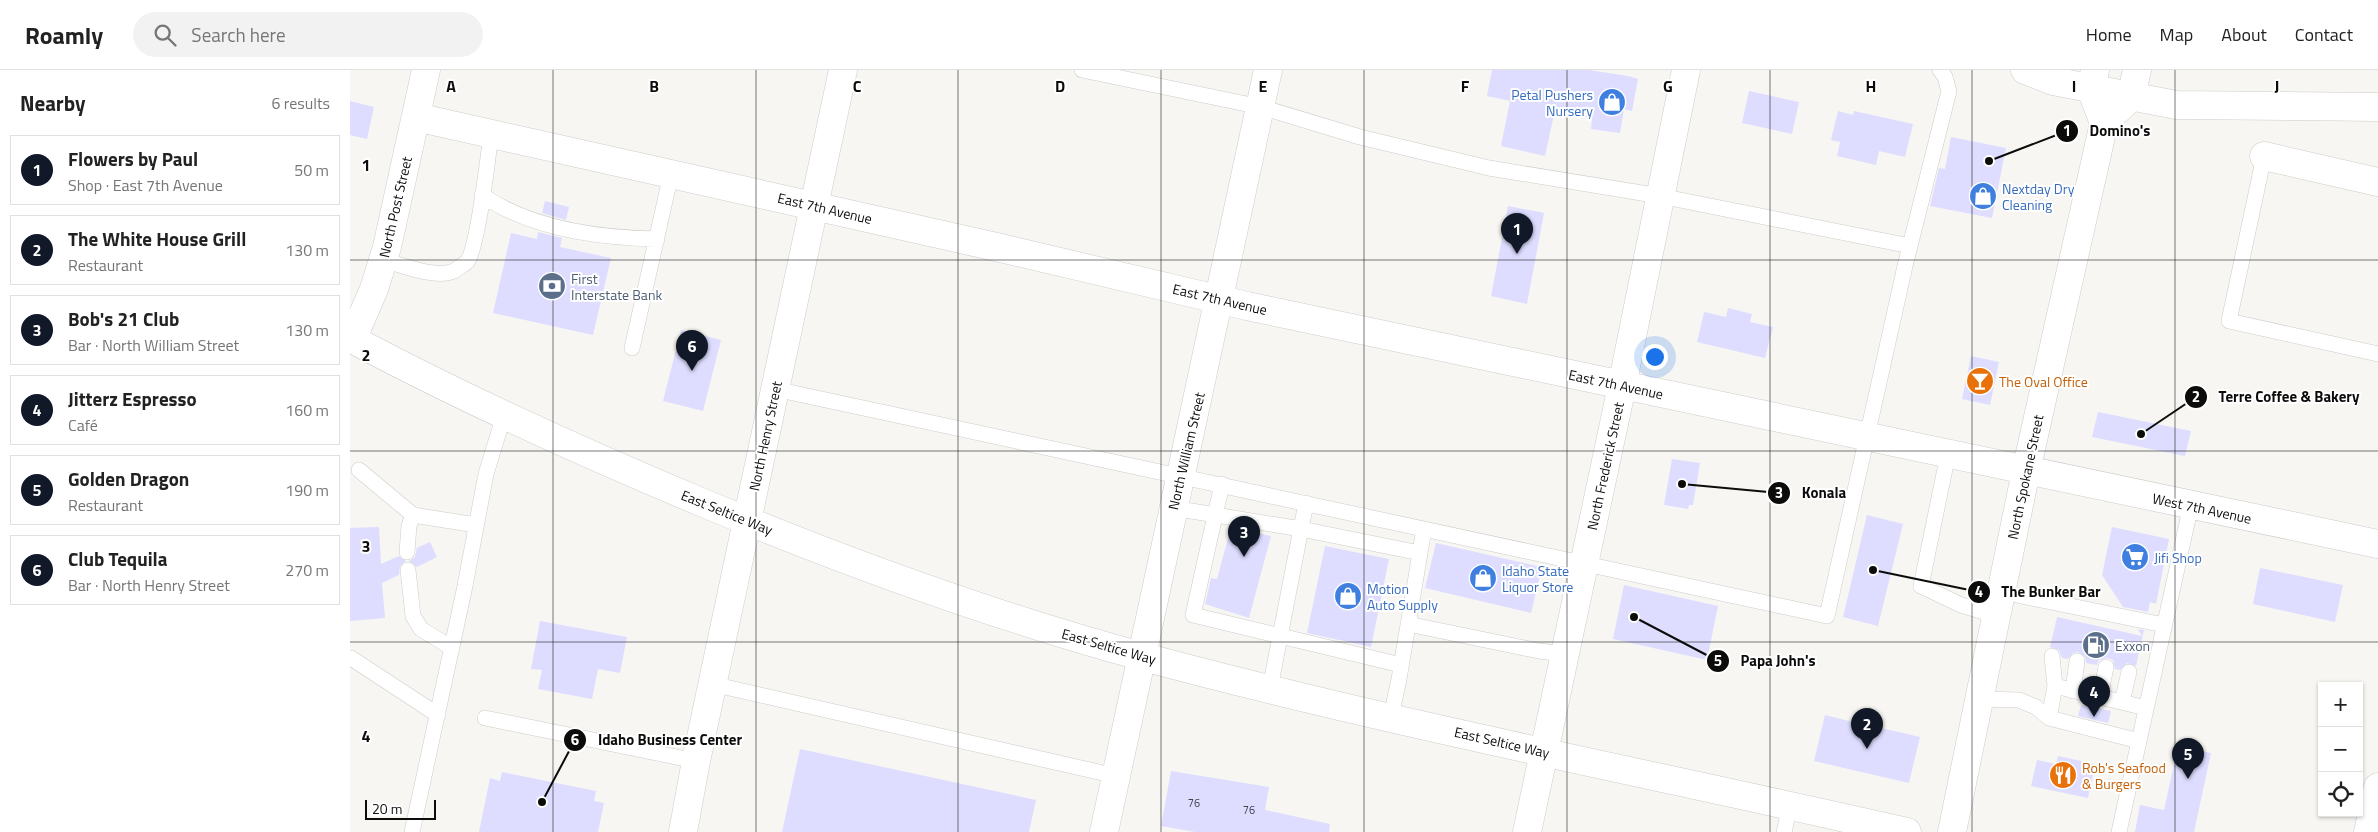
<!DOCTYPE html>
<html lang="en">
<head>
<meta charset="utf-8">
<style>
	:root { --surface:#fff; --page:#f2f2f2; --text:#222; --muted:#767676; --line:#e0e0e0; --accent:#111827 }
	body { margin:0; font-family:"Titillium Web",sans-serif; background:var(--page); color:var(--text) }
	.controls { position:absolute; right:15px; bottom:15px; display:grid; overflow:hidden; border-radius:0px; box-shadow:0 1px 4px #0004 }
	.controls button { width:45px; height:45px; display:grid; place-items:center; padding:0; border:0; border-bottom:1px solid var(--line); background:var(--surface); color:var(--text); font:25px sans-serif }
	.scale { position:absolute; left:15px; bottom:12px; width:71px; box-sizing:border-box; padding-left:5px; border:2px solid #0c0c0b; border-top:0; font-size:14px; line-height:18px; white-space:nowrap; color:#0c0c0b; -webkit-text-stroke:4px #fff; paint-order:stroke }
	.you { position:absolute; left:1304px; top:286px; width:18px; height:18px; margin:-12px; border:4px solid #fff; border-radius:50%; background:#1a73e8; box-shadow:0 0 0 8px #1a73e833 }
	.badge { display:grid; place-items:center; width:32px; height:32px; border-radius:50%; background:var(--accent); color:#fff; font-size:16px; font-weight:700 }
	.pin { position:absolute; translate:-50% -41px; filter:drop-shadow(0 1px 2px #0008) }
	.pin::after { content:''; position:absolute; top:26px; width:18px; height:15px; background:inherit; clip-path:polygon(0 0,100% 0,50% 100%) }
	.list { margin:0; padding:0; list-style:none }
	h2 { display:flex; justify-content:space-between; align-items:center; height:65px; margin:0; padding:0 20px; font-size:21px }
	h2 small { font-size:16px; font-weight:400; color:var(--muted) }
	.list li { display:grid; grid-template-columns:32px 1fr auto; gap:15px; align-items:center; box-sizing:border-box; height:70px; margin:0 10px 10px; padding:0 10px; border:1px solid var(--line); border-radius:0px }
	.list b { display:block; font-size:19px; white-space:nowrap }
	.list p { margin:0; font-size:16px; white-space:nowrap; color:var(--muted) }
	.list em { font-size:16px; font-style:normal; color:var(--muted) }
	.icon { flex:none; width:28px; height:28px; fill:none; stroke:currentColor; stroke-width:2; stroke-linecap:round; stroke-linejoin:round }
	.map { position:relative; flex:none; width:2028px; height:762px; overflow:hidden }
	header { display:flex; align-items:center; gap:30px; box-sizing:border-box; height:70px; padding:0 25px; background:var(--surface); border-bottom:1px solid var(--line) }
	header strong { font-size:24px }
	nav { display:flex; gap:28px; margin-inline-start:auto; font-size:18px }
	.search { width:350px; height:45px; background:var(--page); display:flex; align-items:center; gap:12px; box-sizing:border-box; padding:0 18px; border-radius:28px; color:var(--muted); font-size:19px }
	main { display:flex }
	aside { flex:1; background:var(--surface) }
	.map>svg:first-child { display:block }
</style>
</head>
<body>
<header>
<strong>Roamly</strong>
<div class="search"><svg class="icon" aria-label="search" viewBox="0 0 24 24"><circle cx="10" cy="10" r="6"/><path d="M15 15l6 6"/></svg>Search here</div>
<nav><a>Home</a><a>Map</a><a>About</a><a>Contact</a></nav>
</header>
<main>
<aside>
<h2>Nearby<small>6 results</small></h2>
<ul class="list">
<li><span class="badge">1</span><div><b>Flowers by Paul</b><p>Shop · East 7th Avenue</p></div><em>50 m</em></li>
<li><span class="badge">2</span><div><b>The White House Grill</b><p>Restaurant</p></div><em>130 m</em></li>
<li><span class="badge">3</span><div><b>Bob's 21 Club</b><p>Bar · North William Street</p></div><em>130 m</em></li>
<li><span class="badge">4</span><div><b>Jitterz Espresso</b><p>Café</p></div><em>160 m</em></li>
<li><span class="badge">5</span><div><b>Golden Dragon</b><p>Restaurant</p></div><em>190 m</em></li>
<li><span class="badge">6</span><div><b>Club Tequila</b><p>Bar · North Henry Street</p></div><em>270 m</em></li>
</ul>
</aside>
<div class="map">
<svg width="2028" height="762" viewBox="0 0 2028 762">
	<rect width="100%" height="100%" fill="#f7f6f3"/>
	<path fill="#deddff" d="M 1142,0 L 1239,0 L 1278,6 L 1288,9 L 1282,41 L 1274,39 L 1270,63 L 1241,59 L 1242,48 L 1205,40 L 1195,86 L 1151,76 L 1160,31 L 1137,26 Z
		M 1399,21 L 1449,32 L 1442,64 L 1392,53 Z
		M 0,31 L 24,37 L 17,69 L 0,65 Z
		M 1488,41 L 1503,45 L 1504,41 L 1563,54 L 1555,87 L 1529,81 L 1526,95 L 1487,86 L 1490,72 L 1481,70 Z
		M 1601,67 L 1656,78 L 1642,148 L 1580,136 L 1589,98 L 1595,99 Z
		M 195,131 L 219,137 L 216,150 L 192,143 Z
		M 1158,136 L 1194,143 L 1177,234 L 1141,226 Z
		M 188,162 L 212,168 L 210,177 L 261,188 L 243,265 L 143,243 L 161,163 L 187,169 Z
		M 1378,238 L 1402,244 L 1400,252 L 1423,257 L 1415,288 L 1347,272 L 1354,242 L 1376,247 Z
		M 331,260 L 371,270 L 353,341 L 313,331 Z
		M 1621,286 L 1649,292 L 1640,335 L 1612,329 Z
		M 1748,342 L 1841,361 L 1835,386 L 1742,367 Z
		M 1322,389 L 1350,393 L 1343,435 L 1339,435 L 1338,439 L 1314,435 Z
		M 1517,445 L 1553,454 L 1528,556 L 1493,547 Z
		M 29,457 L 31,494 L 49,486 L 56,491 L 50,496 L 49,505 L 32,513 L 35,548 L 0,551 L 0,458 Z
		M 881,457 L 921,466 L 899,548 L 855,534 L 861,508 L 867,509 Z
		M 1762,457 L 1819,469 L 1806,534 L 1800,532 L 1798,542 L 1773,537 L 1752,505 Z
		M 80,472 L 87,487 L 67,497 L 59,491 L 65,487 L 67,478 Z
		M 1086,473 L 1192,497 L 1181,543 L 1075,518 Z
		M 975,476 L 1039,489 L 1021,577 L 957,563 Z
		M 1910,498 L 1993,515 L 1985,552 L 1903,534 Z
		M 1274,515 L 1368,536 L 1357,590 L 1263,569 Z
		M 1707,547 L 1792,566 L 1788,559 L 1794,560 L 1786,596 L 1777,593 L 1770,600 L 1765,599 L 1763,590 L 1757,588 L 1749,590 L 1747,595 L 1736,593 L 1735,587 L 1728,582 L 1723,583 L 1718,589 L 1712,588 L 1709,580 L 1700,577 Z
		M 190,551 L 277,567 L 270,603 L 248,599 L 242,629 L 188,619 L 192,600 L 181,599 Z
		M 1731,635 L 1761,641 L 1758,653 L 1728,646 Z
		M 1509,642 L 1530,647 L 1527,657 L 1570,667 L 1559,713 L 1464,691 L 1475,645 L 1507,653 Z
		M 1828,676 L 1861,683 L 1844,762 L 1785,762 L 1790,735 L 1814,740 Z
		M 450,679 L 686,730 L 679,762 L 432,762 Z
		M 1708,686 L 1745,694 L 1738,728 L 1681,716 L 1687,690 L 1706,694 Z
		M 821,701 L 919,717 L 915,740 L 980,754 L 979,762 L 845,762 L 811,756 Z
		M 152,702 L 246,721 L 244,731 L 254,733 L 248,762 L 129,762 L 140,708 L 150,711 Z"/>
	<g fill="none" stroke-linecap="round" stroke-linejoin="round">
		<g stroke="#cdccc9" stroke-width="16">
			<path id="lane" d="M 732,0 L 911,37 L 1010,67 L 1139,98 L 1310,126 L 1560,176
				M 1914,86 L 1879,251 L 2028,284
				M 132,125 C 181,159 248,168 307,169
				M 33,190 C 53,195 84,209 104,201 C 107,199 114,194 117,192 C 128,177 138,87 141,64
				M 282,278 L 321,104
				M 425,319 L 1477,546 L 1555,196 L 1599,21 L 1595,7 L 1590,0
				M 1598,384 L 1571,516 L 1611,535 L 1647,546
				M 9,400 L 63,445 L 126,455
				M 872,414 L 843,545 L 1051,595
				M 823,438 L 951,459 L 1070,483
				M 57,482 L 59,456 L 63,445
				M 58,500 L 63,546 L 71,559 L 102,578
				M 1652,522 L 1814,555
				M 1058,554 L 1189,581 L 1215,584
				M 1702,586 L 1705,616
				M 1,588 L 88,645
				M 362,614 L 766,706
				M 920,618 L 956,433
				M 1723,621 L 1727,591
				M 1750,627 L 1756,597
				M 1630,629 L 1669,630 L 1686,637 L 1699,648 L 1789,671
				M 1772,632 L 1779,602
				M 1041,647 L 1049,609 L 1074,459
				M 135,648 L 346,691
				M 1699,648 L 1705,616 L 1796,638
				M 62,762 L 115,516 L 136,404 L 154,345
				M 1434,762 L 1440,736
				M 1769,762 L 1841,435"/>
		</g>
		<g stroke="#cdccc9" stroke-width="29">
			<path id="street" d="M 66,47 L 642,176 L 897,236 L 2028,474
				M 1914,86 L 2028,112
				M 2,270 L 24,219 L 37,177 L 76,0
				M 333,762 L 346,691 L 493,0
				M 754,762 L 918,0
				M 1177,762 L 1272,316 L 1336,0
				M 2018,762 L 2028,717"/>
		</g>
		<g stroke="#cdccc9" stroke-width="29">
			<path id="primary" d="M 1764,43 L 1781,27 L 1787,0
				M 0,268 C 114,329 232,382 351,432 C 495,492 643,546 794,587 C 1046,655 1303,704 1557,762
				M 1602,762 L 1676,401 L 1754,53 L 1741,19 L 1745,0"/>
		</g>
		<g stroke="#cdccc9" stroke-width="29">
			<path id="highway" d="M 1675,0 L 1703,11 L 1826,35 L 2028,37"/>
		</g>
		<use href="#lane" stroke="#fff" stroke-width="15"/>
		<use href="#street" stroke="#fff" stroke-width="28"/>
		<use href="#primary" stroke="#fff" stroke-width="28"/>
		<use href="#highway" stroke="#fff" stroke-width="28"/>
	</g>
	<path fill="none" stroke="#0c0c0b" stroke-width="1" stroke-opacity="0.55" d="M 203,0 L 203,762M 406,0 L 406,762M 608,0 L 608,762M 811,0 L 811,762M 1014,0 L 1014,762M 1217,0 L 1217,762M 1420,0 L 1420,762M 1622,0 L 1622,762M 1825,0 L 1825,762M 0,190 L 2028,190M 0,381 L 2028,381M 0,572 L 2028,572"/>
	<defs>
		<g id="shop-disc" transform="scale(1.4375)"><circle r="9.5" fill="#3f7fe0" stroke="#fff"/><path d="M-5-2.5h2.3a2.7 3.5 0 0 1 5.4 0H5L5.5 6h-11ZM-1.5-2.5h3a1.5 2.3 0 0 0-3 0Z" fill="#fff"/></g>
		<g id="bank-disc" transform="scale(1.4375)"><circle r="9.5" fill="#5c6f8a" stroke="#fff"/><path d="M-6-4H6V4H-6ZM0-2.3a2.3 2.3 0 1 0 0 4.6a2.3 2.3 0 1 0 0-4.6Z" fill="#fff"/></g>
		<g id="bar-disc" transform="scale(1.4375)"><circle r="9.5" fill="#e8710a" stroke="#fff"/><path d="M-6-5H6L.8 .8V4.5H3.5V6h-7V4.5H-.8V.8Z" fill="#fff"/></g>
		<g id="supermarket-disc" transform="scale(1.4375)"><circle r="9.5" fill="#3f7fe0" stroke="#fff"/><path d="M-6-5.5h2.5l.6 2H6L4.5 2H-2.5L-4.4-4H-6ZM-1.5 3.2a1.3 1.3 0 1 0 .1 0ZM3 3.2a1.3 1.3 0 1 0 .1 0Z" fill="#fff"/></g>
		<g id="fuel-disc" transform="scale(1.4375)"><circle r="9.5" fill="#5c6f8a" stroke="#fff"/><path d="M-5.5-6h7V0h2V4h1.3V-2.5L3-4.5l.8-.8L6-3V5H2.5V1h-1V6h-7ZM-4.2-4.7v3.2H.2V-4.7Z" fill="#fff"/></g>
		<g id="restaurant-disc" transform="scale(1.4375)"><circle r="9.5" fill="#e8710a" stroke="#fff"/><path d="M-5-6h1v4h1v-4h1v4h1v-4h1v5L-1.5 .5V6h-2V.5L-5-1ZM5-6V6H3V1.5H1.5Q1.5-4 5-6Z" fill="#fff"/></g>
	</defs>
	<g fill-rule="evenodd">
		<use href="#shop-disc" x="1262" y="32"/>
		<use href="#shop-disc" x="1633" y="126"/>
		<use href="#bank-disc" x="202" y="216"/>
		<use href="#bar-disc" x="1630" y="311"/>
		<use href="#supermarket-disc" x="1785" y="487"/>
		<use href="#shop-disc" x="1133" y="508"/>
		<use href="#shop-disc" x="998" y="526"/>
		<use href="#fuel-disc" x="1746" y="575"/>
		<use href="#restaurant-disc" x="1713" y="705"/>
	</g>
	<g text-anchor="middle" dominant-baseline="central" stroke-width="4" stroke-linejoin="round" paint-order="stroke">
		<g font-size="11" fill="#404048">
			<text x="844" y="733">76</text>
			<text x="899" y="740">76</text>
		</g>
		<g font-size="14" fill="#366cbe" stroke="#fff" text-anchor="start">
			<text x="1243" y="24" text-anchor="end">Petal Pushers<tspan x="1243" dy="16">Nursery</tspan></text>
			<text x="1652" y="118">Nextday Dry<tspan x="1652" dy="16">Cleaning</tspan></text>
			<text x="1804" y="487">Jifi Shop</text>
			<text x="1152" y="500">Idaho State<tspan x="1152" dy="16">Liquor Store</tspan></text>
			<text x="1017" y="518">Motion<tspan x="1017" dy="16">Auto Supply</tspan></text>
		</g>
		<g font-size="14" fill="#0c0c0b" stroke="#fff">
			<text transform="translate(45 137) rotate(-77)">North Post Street</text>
			<text transform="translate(475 138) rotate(13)">East 7th Avenue</text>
			<text transform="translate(870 229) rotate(13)">East 7th Avenue</text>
			<text transform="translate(1266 314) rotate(12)">East 7th Avenue</text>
			<text transform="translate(415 366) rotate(-78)">North Henry Street</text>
			<text transform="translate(836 381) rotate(-77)">North William Street</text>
			<text transform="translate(1255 396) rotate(-78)">North Frederick Street</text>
			<text transform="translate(1675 407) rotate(-78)">North Spokane Street</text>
			<text transform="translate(1852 438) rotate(12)">West 7th Avenue</text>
			<text transform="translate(377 442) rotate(22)">East Seltice Way</text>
			<text transform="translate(759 576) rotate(16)">East Seltice Way</text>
			<text transform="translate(1152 672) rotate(13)">East Seltice Way</text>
		</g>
		<g font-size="14" fill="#4e5e75" stroke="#fff" text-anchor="start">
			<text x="221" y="208">First<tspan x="221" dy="16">Interstate Bank</tspan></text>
			<text x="1765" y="575">Exxon</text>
		</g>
		<g font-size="14" fill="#c56008" stroke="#fff" text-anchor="start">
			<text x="1649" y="311">The Oval Office</text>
			<text x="1732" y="697">Rob's Seafood<tspan x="1732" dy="16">&amp; Burgers</tspan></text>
		</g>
	</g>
	<g font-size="16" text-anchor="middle" font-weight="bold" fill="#0c0c0b" stroke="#fff" stroke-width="4" stroke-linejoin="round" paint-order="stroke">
		<text x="101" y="22">A</text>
		<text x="304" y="22">B</text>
		<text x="507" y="22">C</text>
		<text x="710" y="22">D</text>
		<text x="913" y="22">E</text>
		<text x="1115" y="22">F</text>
		<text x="1318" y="22">G</text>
		<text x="1521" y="22">H</text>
		<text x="1724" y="22">I</text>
		<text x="1927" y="22">J</text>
		<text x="16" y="101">1</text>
		<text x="16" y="291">2</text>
		<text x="16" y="482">3</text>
		<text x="16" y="672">4</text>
	</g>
	<path fill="none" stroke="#0c0c0b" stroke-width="2" d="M1639 91L1717 61M1791 364L1846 327M1332 414L1429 423M1523 500L1629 522M1284 547L1368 591M192 732L225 670"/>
	<g fill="#0c0c0b" stroke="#fff" stroke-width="2">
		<circle cx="1639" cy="91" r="5"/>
		<circle cx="1791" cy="364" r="5"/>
		<circle cx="1332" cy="414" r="5"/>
		<circle cx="1523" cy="500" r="5"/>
		<circle cx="1284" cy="547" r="5"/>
		<circle cx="192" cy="732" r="5"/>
		<circle cx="1717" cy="61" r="12"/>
		<circle cx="1846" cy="327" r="12"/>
		<circle cx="1429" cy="423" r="12"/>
		<circle cx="1629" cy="522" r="12"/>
		<circle cx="1368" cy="591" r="12"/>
		<circle cx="225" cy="670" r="12"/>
	</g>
	<g font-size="15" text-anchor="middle" font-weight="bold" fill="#fff">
		<text x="1717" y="66">1</text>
		<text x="1846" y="332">2</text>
		<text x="1429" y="428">3</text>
		<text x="1629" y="527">4</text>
		<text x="1368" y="596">5</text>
		<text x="225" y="675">6</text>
	</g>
	<g font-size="15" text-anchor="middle" font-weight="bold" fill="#0c0c0b" stroke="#fff" stroke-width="4" stroke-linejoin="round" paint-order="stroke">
		<text x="1770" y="66">Domino's</text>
		<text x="1939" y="332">Terre Coffee &amp; Bakery</text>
		<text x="1474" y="428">Konala</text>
		<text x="1701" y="527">The Bunker Bar</text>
		<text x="1428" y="596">Papa John's</text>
		<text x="320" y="675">Idaho Business Center</text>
	</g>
</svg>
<div class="controls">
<button>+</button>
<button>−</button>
<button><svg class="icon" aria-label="locate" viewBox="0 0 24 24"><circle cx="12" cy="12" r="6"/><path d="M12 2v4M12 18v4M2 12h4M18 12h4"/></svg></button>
</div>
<div class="scale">20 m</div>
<div class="you"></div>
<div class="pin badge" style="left:1167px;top:184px">1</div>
<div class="pin badge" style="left:1517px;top:679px">2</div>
<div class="pin badge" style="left:894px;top:487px">3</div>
<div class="pin badge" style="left:1744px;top:647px">4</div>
<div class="pin badge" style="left:1838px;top:709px">5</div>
<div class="pin badge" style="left:342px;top:301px">6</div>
</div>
</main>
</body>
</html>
